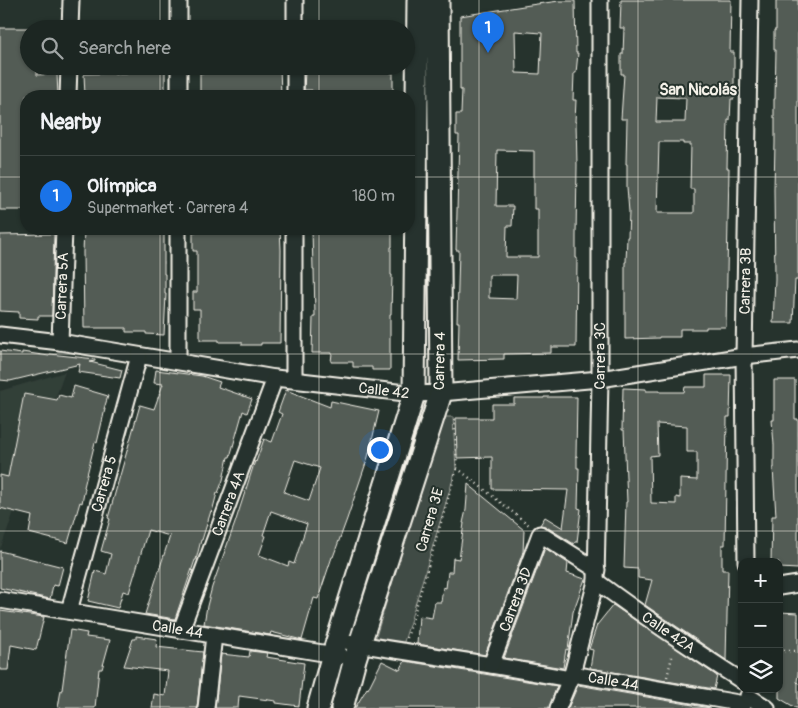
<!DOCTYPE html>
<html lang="en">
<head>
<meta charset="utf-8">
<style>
	:root { --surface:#1c2622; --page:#252e2a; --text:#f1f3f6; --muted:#a0a5a5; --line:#3a4340; --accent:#1a73e8 }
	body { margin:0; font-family:Pangolin,sans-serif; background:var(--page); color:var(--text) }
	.controls { position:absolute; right:15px; bottom:15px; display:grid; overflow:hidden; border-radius:10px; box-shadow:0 1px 4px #0004 }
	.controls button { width:45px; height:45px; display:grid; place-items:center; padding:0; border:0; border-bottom:1px solid var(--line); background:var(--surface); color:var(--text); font:25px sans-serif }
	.you { position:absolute; left:379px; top:449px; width:18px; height:18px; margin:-12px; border:4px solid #fff; border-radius:50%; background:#1a73e8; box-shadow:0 0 0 8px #1a73e833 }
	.badge { display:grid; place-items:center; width:32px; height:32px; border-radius:50%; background:var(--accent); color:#fff; font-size:16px; font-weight:700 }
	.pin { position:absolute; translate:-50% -41px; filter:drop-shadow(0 1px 2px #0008) }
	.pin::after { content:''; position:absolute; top:26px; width:18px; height:15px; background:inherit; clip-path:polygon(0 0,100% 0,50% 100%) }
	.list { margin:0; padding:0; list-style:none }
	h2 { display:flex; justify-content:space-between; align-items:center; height:65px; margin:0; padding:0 20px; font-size:21px }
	h2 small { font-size:16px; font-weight:400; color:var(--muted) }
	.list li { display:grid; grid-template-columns:32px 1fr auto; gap:15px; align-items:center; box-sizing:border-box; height:80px; padding:0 20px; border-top:1px solid var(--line) }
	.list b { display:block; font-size:19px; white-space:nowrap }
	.list p { margin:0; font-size:16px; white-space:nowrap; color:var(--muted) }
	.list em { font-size:16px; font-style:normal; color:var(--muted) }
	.icon { flex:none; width:28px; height:28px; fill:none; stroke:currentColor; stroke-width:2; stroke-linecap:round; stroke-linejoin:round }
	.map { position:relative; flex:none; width:798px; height:708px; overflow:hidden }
	.search { position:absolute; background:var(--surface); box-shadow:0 1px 4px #0004; left:20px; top:20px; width:395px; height:55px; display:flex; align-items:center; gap:12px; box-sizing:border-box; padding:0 18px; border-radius:28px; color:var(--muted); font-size:19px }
	.panel { position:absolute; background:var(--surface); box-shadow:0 1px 4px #0004; left:20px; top:90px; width:395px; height:145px; border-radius:20px }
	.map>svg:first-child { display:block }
</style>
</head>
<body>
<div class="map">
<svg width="798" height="708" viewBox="0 0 798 708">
	<rect width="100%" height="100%" fill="#26332d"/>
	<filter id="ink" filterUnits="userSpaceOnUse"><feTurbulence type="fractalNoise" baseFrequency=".02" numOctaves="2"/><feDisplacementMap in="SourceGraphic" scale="10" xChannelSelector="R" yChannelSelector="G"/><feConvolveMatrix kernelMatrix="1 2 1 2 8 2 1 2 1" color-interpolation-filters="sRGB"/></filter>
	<g filter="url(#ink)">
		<path fill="#333f39" d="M 65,372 L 0,550 L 0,391 Z"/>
		<path fill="#414b45" stroke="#9a9e96" d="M 442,417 L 453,417 L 456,469 L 403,645 L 375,640 Z"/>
		<path fill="#525c55" stroke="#f4f1e8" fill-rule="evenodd" d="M 621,0 L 731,0 L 730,52 L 734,52 L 734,99 L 731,99 L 730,120 L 728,120 L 727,168 L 729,168 L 726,327 L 706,327 L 706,329 L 680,329 L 680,337 L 659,337 L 659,338 L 625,339 L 625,262 L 626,262 L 627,237 L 628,237 L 629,212 L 627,187 L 627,164 L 626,164 L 627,119 L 621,119 L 624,74 L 621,74 L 621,54 L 623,54 L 624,28 L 620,28 ZM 657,97 L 686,98 L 685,122 L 656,122 ZM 659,142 L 683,142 L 683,144 L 691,144 L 690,189 L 694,189 L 694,213 L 657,213 Z
			M 776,0 L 798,0 L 798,280 L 795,280 L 793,323 L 773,323 L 775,279 L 774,189 L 775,143 L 775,118 L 774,118 L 774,99 L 775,99 L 776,50 L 774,50 L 774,30 L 776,30 Z
			M 559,1 L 575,1 L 576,53 L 578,53 L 576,73 L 574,73 L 573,100 L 576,100 L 575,122 L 576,122 L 577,165 L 576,236 L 576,258 L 577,258 L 576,347 L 551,347 L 551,353 L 504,354 L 504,359 L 458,360 L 459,322 L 457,322 L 459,250 L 456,250 L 459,135 L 456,135 L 456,114 L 461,114 L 462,90 L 460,90 L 460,16 L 530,5 ZM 515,31 L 542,33 L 540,74 L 516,73 ZM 497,150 L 534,151 L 534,209 L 538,209 L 538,257 L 506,257 L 507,226 L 512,226 L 513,206 L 496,206 ZM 489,275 L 517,275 L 516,299 L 489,298 Z
			M 0,28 L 29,28 L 29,66 L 37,66 L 37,75 L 57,74 L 58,96 L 26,96 L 26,210 L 0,210 Z
			M 219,66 L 237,66 L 237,71 L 262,70 L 262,66 L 280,66 L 281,96 L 200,96 L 200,73 L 220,73 Z
			M 312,66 L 390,66 L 390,73 L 393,73 L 393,96 L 312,96 L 312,90 L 304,90 L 305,72 L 312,72 Z
			M 127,69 L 165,70 L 165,96 L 85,96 L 84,74 L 127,73 Z
			M 199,229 L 280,229 L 281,250 L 280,343 L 261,343 L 261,345 L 242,345 L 242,342 L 219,342 L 219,340 L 200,340 L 200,309 L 193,309 L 193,292 L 197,292 L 197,251 L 193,251 L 193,232 L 199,232 Z
			M 350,229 L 390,229 L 390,233 L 392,233 L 392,247 L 391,247 L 391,275 L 392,275 L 391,314 L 390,314 L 390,370 L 372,370 L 372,367 L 353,367 L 353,362 L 331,362 L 332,353 L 312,353 L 313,317 L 315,317 L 314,269 L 313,269 L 312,230 L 350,231 Z
			M 133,230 L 164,230 L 164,274 L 165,274 L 165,294 L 166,294 L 164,335 L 146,334 L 146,332 L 126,332 L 126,328 L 84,328 L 83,252 L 84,231 L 133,231 Z
			M 54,234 L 52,316 L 38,316 L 38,319 L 19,318 L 19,312 L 0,311 L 0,235 Z
			M 0,351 L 22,354 L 22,352 L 49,356 L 50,354 L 95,359 L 95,361 L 90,362 L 122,370 L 120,378 L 78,372 L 80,364 L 10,381 L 0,380 Z
			M 156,370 L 202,376 L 220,382 L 218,387 L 252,399 L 247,413 L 243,411 L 230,457 L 228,457 L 223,480 L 218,493 L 217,493 L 212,512 L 211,511 L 202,540 L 201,540 L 196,560 L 195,560 L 175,619 L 145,614 L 170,536 L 148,530 L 129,593 L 123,591 L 118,608 L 88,601 L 95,571 L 106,574 L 111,554 L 101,551 L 110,519 L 108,518 L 140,405 L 154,409 L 163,384 L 154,383 Z
			M 706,375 L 731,375 L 730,417 L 727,417 L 725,545 L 722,545 L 722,570 L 728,570 L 726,660 L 645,605 L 652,580 L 638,578 L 638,569 L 624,568 L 626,502 L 627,502 L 624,430 L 622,430 L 623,388 L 646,389 L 646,391 L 660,391 L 660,392 L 684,392 L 685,387 L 706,387 ZM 657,424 L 687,426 L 687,452 L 697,452 L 697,480 L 680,479 L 680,498 L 676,497 L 676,504 L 651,503 L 650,456 L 658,455 Z
			M 774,380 L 795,380 L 795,419 L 798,419 L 798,569 L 779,568 L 779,562 L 771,562 L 772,516 L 776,516 L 773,468 L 774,468 L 774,445 L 772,420 L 774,420 Z
			M 74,386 L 108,396 L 104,409 L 105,409 L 97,443 L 95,442 L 84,487 L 85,488 L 82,503 L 80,502 L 68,543 L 29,533 L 32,516 L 0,508 L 0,475 L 8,477 L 24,394 L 57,400 L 59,395 L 71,398 Z
			M 286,390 L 330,407 L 331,401 L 379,411 L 368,457 L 347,519 L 333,557 L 332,557 L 318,599 L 314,598 L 302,640 L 271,632 L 270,635 L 204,624 L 207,606 L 212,587 L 235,523 L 255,461 L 256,462 L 264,439 L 272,442 L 282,414 L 278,412 ZM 295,460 L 320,468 L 309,501 L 284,492 ZM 271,511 L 307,524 L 294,564 L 289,562 L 288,566 L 259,555 L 266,536 L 263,535 Z
			M 544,397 L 577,397 L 576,456 L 577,456 L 577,468 L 579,468 L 578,508 L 581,509 L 577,542 L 575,542 L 574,544 L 545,526 L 540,525 L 545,517 L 563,528 L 568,490 L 492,489 L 492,457 L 457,458 L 456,418 L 492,418 L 492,404 L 514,404 L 514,398 L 544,398 Z
			M 468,484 L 524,530 L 523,553 L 523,552 L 485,655 L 417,644 L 419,616 L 432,618 L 435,602 L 441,602 L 443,587 L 446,588 L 448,572 L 452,572 L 453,558 L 459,559 L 464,523 L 463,523 L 466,510 Z
			M 545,548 L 568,563 L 567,573 L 585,579 L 573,612 L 568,650 L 566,649 L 563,668 L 504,658 Z
			M 0,551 L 63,567 L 58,586 L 53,585 L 50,599 L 0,588 Z
			M 613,605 L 717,676 L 714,689 L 590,668 L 593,650 L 589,649 L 597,625 Z
			M 0,611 L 44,617 L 36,650 L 11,645 L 8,670 L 0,670 Z
			M 779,612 L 798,613 L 798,672 L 797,682 L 798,683 L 798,708 L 796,708 L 779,698 Z
			M 70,630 L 87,633 L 86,637 L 110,640 L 102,669 L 99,669 L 95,708 L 58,708 L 61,690 L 62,690 Z
			M 136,636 L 157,639 L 156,647 L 203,652 L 197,708 L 152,708 L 154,694 L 165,696 L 168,671 L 124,666 L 133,639 L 136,639 Z
			M 250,651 L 267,653 L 266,657 L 304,663 L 299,706 L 276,703 L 276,701 L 239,696 L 238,708 L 215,708 L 221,654 L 249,657 Z
			M 382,661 L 400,670 L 405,661 L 557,686 L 549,708 L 355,708 L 367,688 L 368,689 Z
			M 578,685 L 710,708 L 568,708 Z"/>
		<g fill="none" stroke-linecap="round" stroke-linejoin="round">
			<g stroke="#f4f1e8" stroke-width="19">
				<g id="street">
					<path d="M 70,29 L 71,0"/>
					<path d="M 179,29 L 179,0"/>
					<path d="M 295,29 L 295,0"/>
					<path d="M 68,96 L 69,66"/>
					<path d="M 179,96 L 179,66"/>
					<path d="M 295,96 L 295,66"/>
					<path id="s1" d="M 0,335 L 60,342 L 275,378 L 414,394 L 441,393 L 600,379 L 744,356 L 798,350"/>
					<path id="s2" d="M 60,342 L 64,229"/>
					<path d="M 178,361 L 178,229"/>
					<path d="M 294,379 L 294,229"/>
					<path id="s3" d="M 746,562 L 744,356 L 750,0"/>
					<path id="s4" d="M 596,581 C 643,616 692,649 742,681"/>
					<path d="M 779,587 L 798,584"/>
					<path id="s5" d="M 0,600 L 341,656"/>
					<path id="s6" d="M 69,611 L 139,356"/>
					<path id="s7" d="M 181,630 L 275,378"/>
					<path d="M 351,643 L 491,665 L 570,679"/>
					<path id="s8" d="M 491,665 L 540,534 L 597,570"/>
					<path id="s9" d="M 572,674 L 744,704"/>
					<path d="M 748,696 L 767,708"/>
					<path d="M 206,708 L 214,635"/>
					<path id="s10" d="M 558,708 L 572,674 L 596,581 L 600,379 L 600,0"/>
				</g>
			</g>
			<g stroke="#f4f1e8" stroke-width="25">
				<path id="secondary" d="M 318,708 L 333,654 L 414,394 L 418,0
					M 342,708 L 355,659 L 441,393 L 438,0"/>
			</g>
			<path stroke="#f4f1e8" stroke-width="2.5" stroke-dasharray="1 4" stroke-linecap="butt" d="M 457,468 L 529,525
				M 407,638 L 457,468 L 454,416
				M 779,651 L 798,651
				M 667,677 L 673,653"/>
			<use href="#street" stroke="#26332d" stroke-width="15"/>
			<use href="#secondary" stroke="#26332d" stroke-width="21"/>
		</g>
	</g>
	<path fill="none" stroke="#f4f1e8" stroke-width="1" stroke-opacity="0.55" d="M 160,0 L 160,29M 319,0 L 319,29M 479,0 L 479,708M 638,0 L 638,708M 160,66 L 160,96M 319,66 L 319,96M 0,177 L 26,177M 409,177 L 798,177M 160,229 L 160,708M 319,229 L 319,708M 0,354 L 798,354M 0,531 L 798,531"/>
	<g text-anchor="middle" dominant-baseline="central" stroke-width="4" stroke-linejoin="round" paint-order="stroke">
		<g font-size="15" fill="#f4f1e8" stroke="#26332d">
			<text stroke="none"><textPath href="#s3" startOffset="281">Carrera 3B</textPath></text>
			<text stroke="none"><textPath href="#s2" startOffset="56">Carrera 5A</textPath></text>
			<text stroke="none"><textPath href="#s10" startOffset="358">Carrera 3C</textPath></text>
			<text transform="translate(440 361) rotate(-89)">Carrera 4</text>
			<text stroke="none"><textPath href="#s1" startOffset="388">Calle 42</textPath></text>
			<text stroke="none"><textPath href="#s6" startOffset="132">Carrera 5</textPath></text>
			<text stroke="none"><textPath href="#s7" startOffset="135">Carrera 4A</textPath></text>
			<text transform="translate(430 520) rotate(-74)">Carrera 3E</text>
			<text stroke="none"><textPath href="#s8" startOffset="70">Carrera 3D</textPath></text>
			<text stroke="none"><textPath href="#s5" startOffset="180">Calle 44</textPath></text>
			<text stroke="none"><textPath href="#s4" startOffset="89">Calle 42A</textPath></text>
			<text stroke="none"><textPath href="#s9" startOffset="42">Calle 44</textPath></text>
		</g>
		<g font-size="16" font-weight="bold" fill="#f4f1e8" stroke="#26332d">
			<text x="698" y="90">San Nicolás</text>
		</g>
	</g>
</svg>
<div class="controls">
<button>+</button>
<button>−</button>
<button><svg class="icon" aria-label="layers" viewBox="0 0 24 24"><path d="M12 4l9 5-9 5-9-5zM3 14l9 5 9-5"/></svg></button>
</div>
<div class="you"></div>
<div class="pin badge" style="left:488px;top:53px">1</div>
<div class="search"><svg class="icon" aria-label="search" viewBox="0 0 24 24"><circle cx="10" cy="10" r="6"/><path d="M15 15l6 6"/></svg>Search here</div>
<section class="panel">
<h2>Nearby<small></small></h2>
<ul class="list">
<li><span class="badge">1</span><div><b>Olímpica</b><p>Supermarket · Carrera 4</p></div><em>180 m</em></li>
</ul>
</section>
</div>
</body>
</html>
